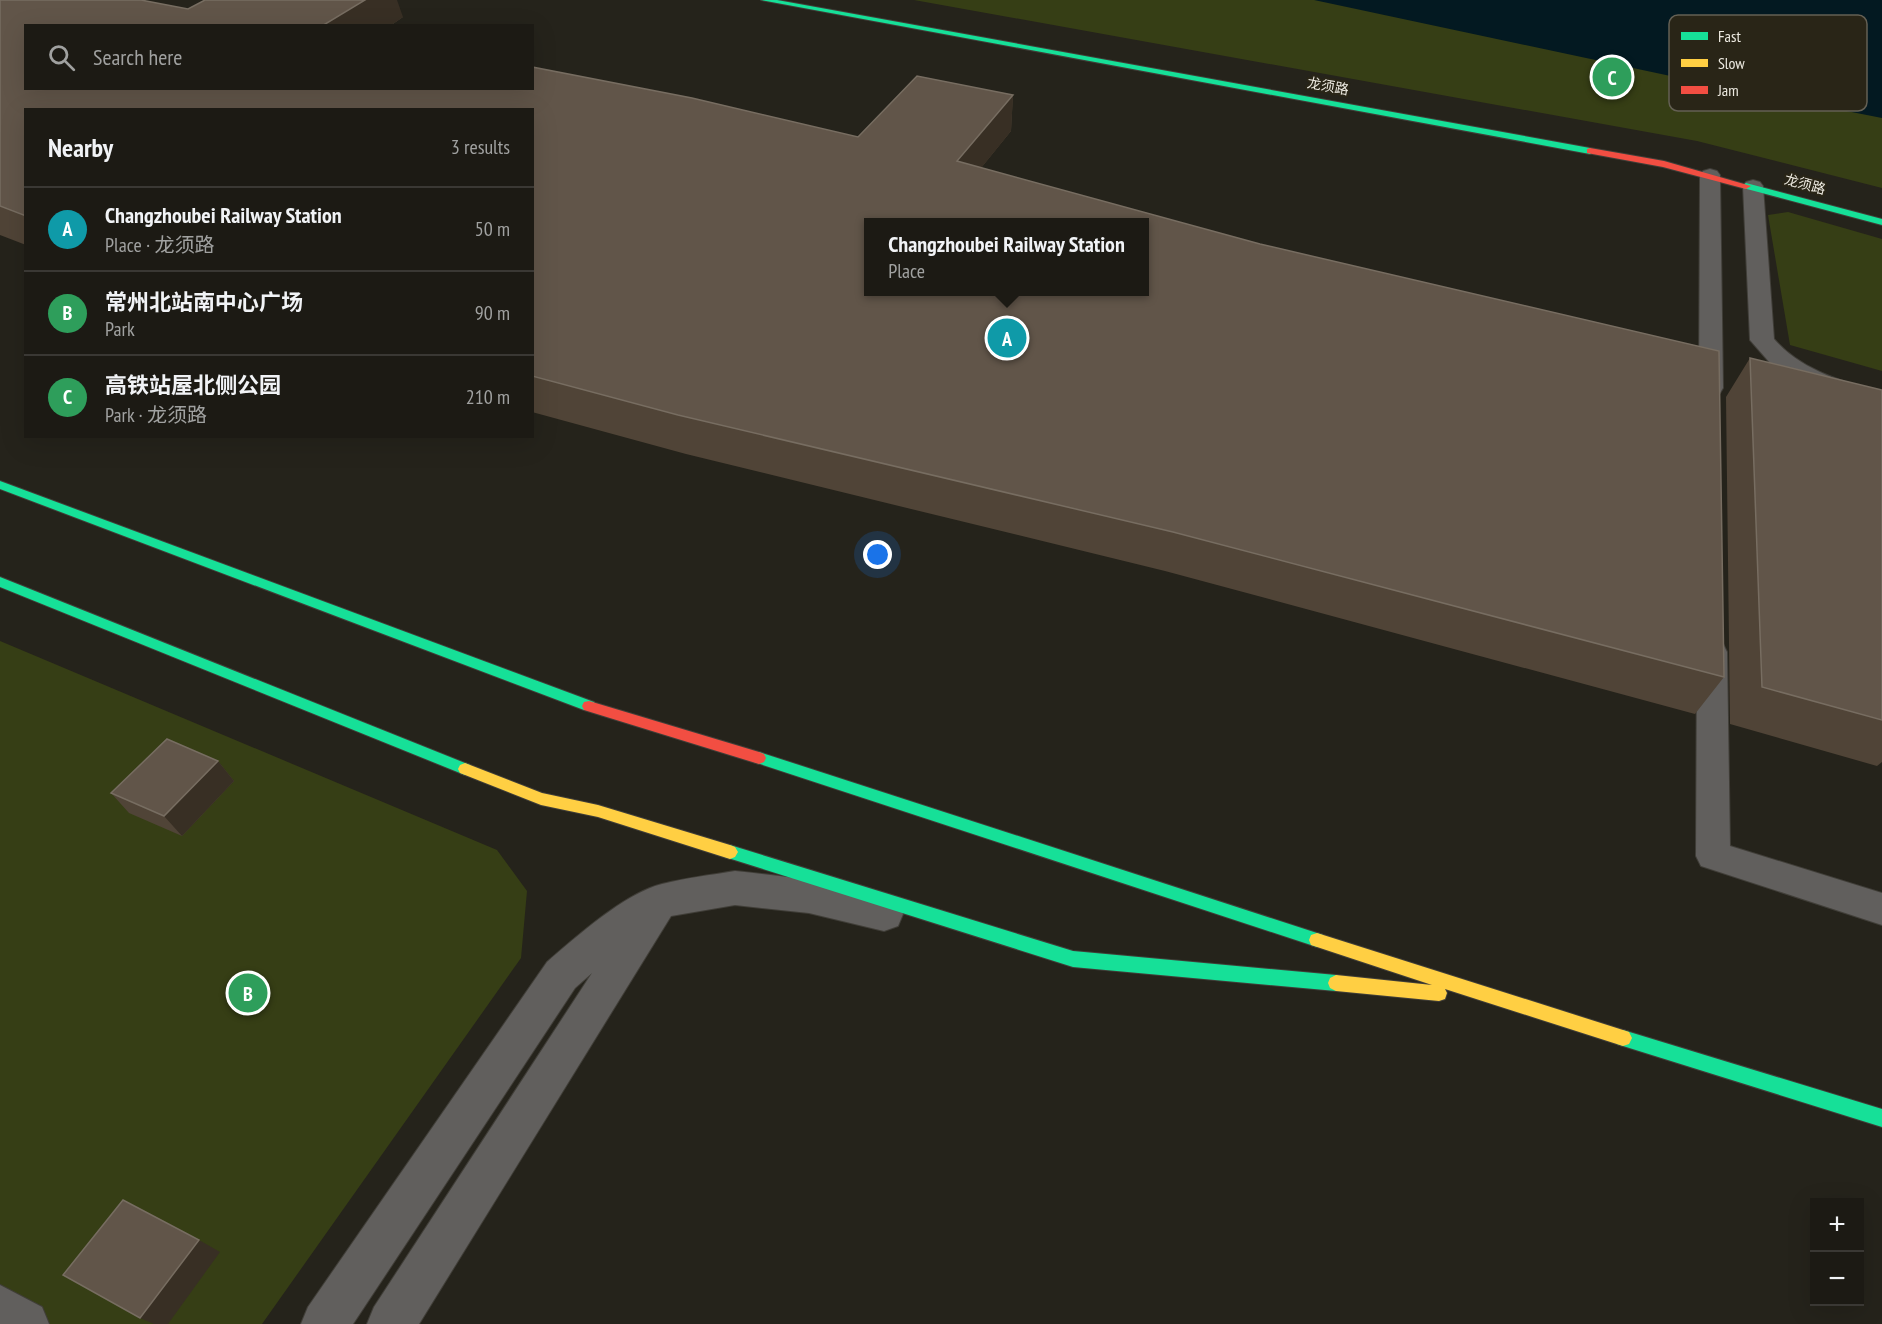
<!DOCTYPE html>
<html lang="en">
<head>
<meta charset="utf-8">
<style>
	:root { --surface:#1c1a14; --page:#25231d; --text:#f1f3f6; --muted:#a0a1a0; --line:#3a3834; --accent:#a7a49c }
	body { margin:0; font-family:"PT Sans Narrow","Noto Sans SC",sans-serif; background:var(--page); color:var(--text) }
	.controls { position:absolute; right:18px; bottom:18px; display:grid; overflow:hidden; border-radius:0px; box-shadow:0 6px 24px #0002 }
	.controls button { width:54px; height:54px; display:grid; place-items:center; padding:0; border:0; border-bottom:2px solid var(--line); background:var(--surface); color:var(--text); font:30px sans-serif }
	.you { position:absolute; left:878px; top:555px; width:21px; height:21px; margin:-15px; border:4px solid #fff; border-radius:50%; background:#1a73e8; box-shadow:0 0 0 9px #1a73e833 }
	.badge { display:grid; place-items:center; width:39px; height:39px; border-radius:50%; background:var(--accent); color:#fff; font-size:20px; font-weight:700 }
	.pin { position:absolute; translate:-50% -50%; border:3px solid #fff; box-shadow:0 2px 6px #0006 }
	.popup { position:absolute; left:864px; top:218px; width:285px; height:78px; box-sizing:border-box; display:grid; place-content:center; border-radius:0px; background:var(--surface); filter:drop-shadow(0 2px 4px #0005); font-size:20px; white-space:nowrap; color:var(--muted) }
	.popup b { font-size:22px; color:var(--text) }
	.popup::after { content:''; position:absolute; left:50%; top:100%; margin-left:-12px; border:12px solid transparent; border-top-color:var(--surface) }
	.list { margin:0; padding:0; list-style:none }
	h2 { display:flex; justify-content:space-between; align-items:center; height:78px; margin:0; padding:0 24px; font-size:26px }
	h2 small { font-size:20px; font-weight:400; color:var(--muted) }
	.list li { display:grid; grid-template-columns:39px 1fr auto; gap:18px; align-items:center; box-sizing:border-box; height:84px; padding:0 24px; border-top:2px solid var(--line) }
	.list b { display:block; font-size:22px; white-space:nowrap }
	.list p { margin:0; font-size:20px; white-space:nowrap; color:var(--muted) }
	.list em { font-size:20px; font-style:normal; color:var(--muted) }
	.icon { flex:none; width:33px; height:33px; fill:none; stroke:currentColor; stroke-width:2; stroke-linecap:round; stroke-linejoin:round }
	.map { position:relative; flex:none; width:1882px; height:1324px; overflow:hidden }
	.search { position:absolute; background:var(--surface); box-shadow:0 6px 24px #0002; left:24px; top:24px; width:510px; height:66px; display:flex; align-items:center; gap:15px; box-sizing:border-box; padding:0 21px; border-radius:0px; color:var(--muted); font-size:22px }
	.panel { position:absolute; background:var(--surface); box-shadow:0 6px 24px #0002; left:24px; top:108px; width:510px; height:330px; border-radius:0px }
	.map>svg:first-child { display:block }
</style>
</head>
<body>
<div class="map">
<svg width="1882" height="1324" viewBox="0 0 1882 1324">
	<rect width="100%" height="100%" fill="#25231b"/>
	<path fill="#363e15" d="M 914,0 L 1882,0 L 1882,188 L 1697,141 Z
		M 1788,212 L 1882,239 L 1882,371 L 1790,345 L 1768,215 Z
		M 0,641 L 497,850 L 527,891 L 521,958 L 262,1324 L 0,1324 Z"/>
	<path fill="#031921" d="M 1314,0 L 1882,0 L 1882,118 L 1694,81 Z"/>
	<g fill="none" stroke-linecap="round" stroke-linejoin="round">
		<g stroke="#403e38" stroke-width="2">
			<path id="lane" d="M 1710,169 L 1717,171 L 1720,175 L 1723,388 L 1720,393 L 1711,396 L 1702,393 L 1699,388 L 1700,175 L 1703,171 Z
				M 1753,180 L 1760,182 L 1763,186 L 1774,339 C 1802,371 1842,381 1882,394 L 1882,410 L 1808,386 L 1771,364 L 1750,340 L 1743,186 L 1746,182 Z
				M 1712,641 L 1723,644 L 1727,652 L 1730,846 L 1882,893 L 1882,925 L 1701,866 L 1696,856 L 1697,652 L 1701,644 Z"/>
		</g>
		<g stroke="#403e38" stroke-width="2">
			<path id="street" d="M 735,871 C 790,877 846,882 898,902 L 903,914 L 898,926 L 884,931 L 809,913 L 735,905 L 671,916 L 419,1324 L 367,1324 L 374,1307 L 592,973 L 575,988 L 353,1324 L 301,1324 L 308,1307 L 547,962 C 576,937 625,893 662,884 C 685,878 711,875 735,871 Z
				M 0,1285 L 42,1307 L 49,1324 L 0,1324 Z"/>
		</g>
		<g stroke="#403e38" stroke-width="2">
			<path id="fast" d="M 761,0 L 777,0 L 1590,148 L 1594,151 L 1590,154 Z
				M 1746,183 L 1882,219 L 1882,225 L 1743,188 L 1741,186 Z
				M 0,481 L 594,702 L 596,706 L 594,710 L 584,710 L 0,489 Z
				M 0,577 L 470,765 L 472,769 L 470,773 L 465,775 L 460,773 L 0,587 Z
				M 759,752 L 1317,933 L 1323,935 L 1325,940 L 1323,945 L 1317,947 L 754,762 L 752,758 L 754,754 Z
				M 730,845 L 1073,951 L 1336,975 L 1342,978 L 1344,983 L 1342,988 L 1336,991 L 1073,967 L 725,857 L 722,852 L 725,847 Z
				M 1623,1030 L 1882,1109 L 1882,1127 L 1623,1046 L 1617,1044 L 1614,1038 L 1617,1032 Z"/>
		</g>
		<g stroke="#403e38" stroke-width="2">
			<path id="slow" d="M 465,763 L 542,793 L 598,805 L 730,845 L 735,847 L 738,852 L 735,857 L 730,859 L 598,817 L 541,805 L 460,773 L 458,769 L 460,765 Z
				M 1317,933 L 1623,1030 L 1629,1032 L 1632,1038 L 1629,1044 L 1623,1046 L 1445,989 L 1447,993 L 1445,999 L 1439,1001 L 1336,991 L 1330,988 L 1328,983 L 1330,978 L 1336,975 L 1432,985 L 1311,945 L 1309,940 L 1311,935 Z"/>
		</g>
		<g stroke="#403e38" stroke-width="2">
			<path id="jam" d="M 1590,148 L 1664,161 L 1751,186 L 1746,189 L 1663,167 L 1587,153 L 1587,149 Z
				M 589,701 L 759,752 L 764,754 L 766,758 L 764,762 L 759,764 L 584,710 L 582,706 L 584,702 Z"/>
		</g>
		<use href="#lane" fill="#615f5d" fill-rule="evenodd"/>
		<use href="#street" fill="#615f5d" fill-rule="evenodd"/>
		<use href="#fast" fill="#16e098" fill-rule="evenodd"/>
		<use href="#slow" fill="#ffcf43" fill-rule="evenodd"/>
		<use href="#jam" fill="#f24e42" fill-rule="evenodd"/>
	</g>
	<path fill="#504437" d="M 0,0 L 188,9 L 403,17 L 390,26 L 26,26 L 858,137 L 1013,95 L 1011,131 L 981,168 L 1724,677 L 1695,714 L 1165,571 L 686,454 L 532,412 L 532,110 L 26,110 L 26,245 L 0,235 Z
		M 1750,358 L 1882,393 L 1882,762 L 1877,766 L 1730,724 L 1726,397 Z
		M 218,761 L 234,781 L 182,836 L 129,813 L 111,793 Z"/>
	<path fill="#382f24" d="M 365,0 L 397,0 L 403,17 L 390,26 L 322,26 Z
		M 1013,95 L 1011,131 L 956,199 L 957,161 Z
		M 218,761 L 234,781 L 182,836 L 164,816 Z
		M 199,1240 L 220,1252 L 168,1324 L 154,1324 L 140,1318 Z"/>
	<path fill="#615549" stroke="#776d61" stroke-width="1.5" fill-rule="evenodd" d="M 0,0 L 141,0 L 188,9 L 205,0 L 365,0 L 322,26 L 26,26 L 26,88 L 532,88 L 532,67 L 692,98 L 858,137 L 917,76 L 1013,95 L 957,161 L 1260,244 L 1719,351 L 1724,677 L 1173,532 L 678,415 L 532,376 L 532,110 L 26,110 L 26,216 L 0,206 ZM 869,222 L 1145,222 L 1145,291 L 869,291 Z
		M 1750,358 L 1882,390 L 1882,720 L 1762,687 Z
		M 167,739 L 218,761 L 164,816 L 111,793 Z
		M 123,1200 L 199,1240 L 140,1318 L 63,1275 Z"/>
	<g text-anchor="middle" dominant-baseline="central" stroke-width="4.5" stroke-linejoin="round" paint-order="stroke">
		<g font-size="14" fill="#edeae1" stroke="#292517">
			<text transform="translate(1328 86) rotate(10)">龙须路</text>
			<text transform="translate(1805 184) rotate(15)">龙须路</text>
		</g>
	</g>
	<rect x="1669" y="15" width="198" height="96" rx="9" fill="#292517" stroke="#646054" stroke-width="1.5"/>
	<rect x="1681" y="32" width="27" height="8" fill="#16e098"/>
	<rect x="1681" y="59" width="27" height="8" fill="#ffcf43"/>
	<rect x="1681" y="86" width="27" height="8" fill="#f24e42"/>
	<g font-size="16" fill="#edeae1">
		<text x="1718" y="42">Fast</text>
		<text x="1718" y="69">Slow</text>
		<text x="1718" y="96">Jam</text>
	</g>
</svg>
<div class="controls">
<button>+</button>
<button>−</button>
</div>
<div class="you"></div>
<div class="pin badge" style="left:1007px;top:338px;background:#0f9aa8">A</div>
<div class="popup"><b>Changzhoubei Railway Station</b>Place</div>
<div class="pin badge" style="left:248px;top:993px;background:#2e9e5b">B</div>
<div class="pin badge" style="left:1612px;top:77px;background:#2e9e5b">C</div>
<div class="search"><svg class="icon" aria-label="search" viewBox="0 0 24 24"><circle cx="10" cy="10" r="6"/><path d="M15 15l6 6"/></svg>Search here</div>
<section class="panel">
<h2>Nearby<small>3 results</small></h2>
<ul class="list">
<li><span class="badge" style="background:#0f9aa8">A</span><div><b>Changzhoubei Railway Station</b><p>Place · 龙须路</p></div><em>50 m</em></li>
<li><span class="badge" style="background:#2e9e5b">B</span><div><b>常州北站南中心广场</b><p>Park</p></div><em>90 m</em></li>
<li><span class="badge" style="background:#2e9e5b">C</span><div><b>高铁站屋北侧公园</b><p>Park · 龙须路</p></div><em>210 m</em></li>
</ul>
</section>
</div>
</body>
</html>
